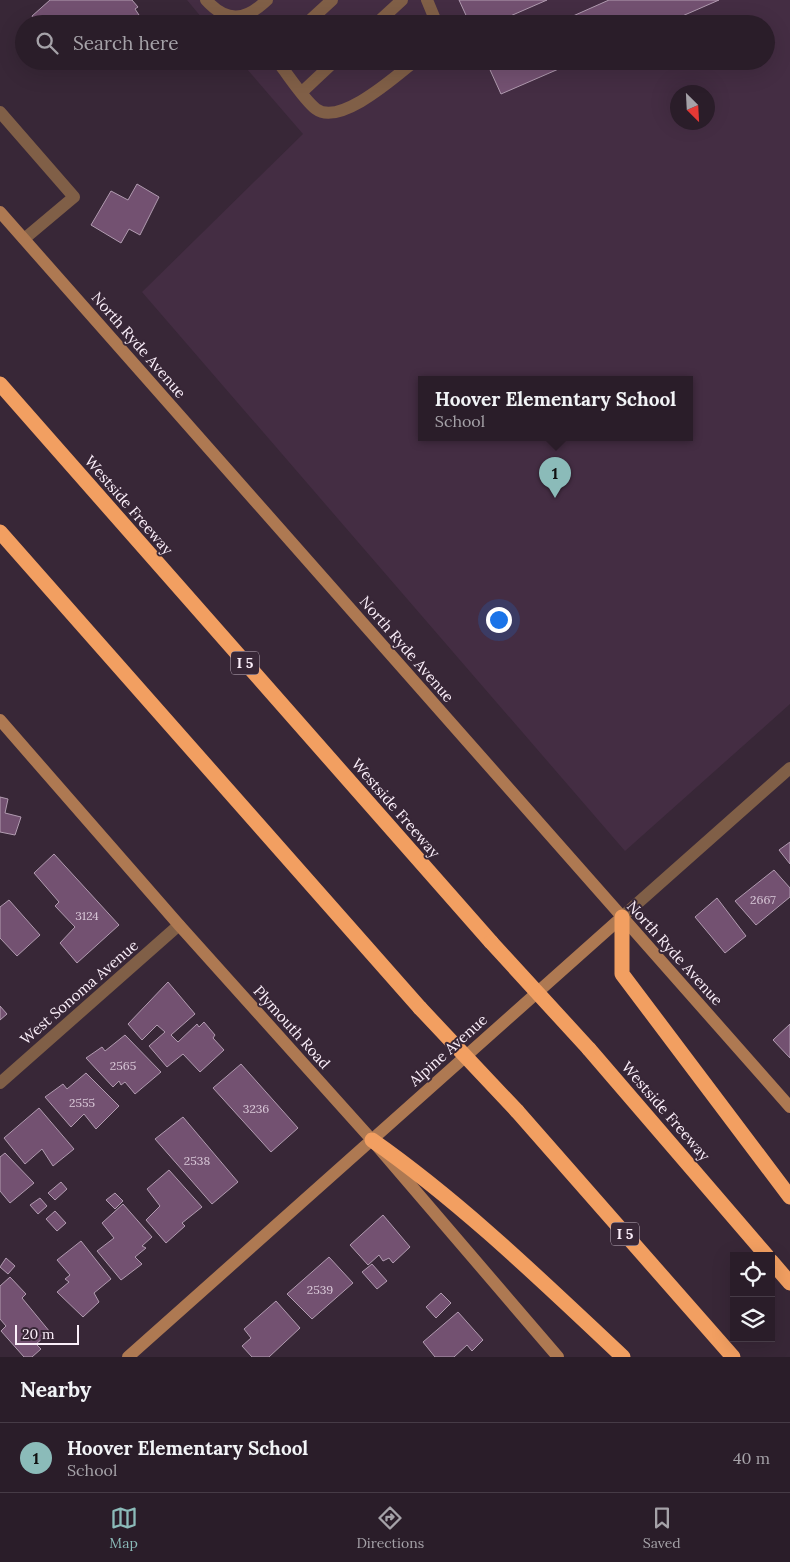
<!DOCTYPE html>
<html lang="en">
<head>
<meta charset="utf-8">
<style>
	:root { --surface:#2a1d29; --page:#362a35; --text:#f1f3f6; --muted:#a5a2a8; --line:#463b46; --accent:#8bbbb9 }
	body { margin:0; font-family:Lora,serif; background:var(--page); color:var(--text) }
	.controls { position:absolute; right:15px; bottom:15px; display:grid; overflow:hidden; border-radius:0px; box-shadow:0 5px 20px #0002 }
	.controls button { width:45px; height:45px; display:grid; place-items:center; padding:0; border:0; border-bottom:1px solid var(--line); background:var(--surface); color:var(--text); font:25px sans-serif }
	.compass { position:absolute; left:670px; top:85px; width:45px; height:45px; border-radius:50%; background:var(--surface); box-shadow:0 5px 20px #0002; rotate:156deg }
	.scale { position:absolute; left:15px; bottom:12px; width:64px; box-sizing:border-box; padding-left:5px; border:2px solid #fbeffa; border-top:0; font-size:14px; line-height:18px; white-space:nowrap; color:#fbeffa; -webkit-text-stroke:4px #382737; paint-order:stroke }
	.you { position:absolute; left:498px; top:619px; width:18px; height:18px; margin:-12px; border:4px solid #fff; border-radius:50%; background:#1a73e8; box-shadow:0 0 0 8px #1a73e833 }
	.badge { display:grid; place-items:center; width:32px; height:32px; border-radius:50%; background:var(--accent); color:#111; font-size:16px; font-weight:700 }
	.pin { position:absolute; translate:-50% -41px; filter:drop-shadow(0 1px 2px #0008) }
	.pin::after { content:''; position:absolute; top:26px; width:18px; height:15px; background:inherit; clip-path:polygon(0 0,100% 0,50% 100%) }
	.popup { position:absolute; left:418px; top:376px; width:275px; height:65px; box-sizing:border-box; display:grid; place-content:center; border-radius:0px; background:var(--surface); filter:drop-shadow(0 1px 4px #0005); font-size:16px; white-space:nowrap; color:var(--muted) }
	.popup b { font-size:19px; color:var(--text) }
	.popup::after { content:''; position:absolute; left:50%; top:100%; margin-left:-10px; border:10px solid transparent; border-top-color:var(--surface) }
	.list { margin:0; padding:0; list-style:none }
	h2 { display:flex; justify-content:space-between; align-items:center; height:65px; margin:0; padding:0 20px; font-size:21px }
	h2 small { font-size:16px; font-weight:400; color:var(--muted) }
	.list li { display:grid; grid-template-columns:32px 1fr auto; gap:15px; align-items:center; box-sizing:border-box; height:70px; padding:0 20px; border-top:1px solid var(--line) }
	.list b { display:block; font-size:19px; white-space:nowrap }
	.list p { margin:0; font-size:16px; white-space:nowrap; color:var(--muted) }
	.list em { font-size:16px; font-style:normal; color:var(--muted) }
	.icon { flex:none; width:28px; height:28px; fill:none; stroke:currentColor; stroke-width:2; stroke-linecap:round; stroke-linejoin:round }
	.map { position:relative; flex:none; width:790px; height:1357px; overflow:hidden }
	.search { position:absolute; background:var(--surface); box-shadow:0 5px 20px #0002; left:15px; right:15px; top:15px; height:55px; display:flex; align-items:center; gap:12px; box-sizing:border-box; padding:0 18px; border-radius:28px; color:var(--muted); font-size:19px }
	.sheet { height:135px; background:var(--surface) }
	nav { display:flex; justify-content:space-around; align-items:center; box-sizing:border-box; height:70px; border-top:1px solid var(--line); background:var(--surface); font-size:14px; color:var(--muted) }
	nav a { display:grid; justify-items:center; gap:2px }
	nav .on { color:var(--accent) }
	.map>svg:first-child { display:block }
</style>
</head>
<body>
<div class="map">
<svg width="790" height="1357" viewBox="0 0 790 1357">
	<rect width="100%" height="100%" fill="#382737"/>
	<path fill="#442d43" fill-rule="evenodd" d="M 187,0 L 790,0 L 790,704 L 625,851 L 142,292 L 303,134 L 240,61 L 766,61 L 766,24 L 207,24 ZM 678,92 L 708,92 L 708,122 L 678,122 ZM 421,379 L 689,379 L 689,437 L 421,437 Z"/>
	<path fill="#735171" stroke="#b19bb0" d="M 50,0 L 132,0 L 138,7 L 135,9 L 145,24 L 89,24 L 87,21 L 83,24 L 30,24 L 34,20 L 32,16 Z
		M 459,0 L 547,0 L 492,24 L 470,24 Z
		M 609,0 L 719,0 L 664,24 L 555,24 Z
		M 486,61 L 577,61 L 501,94 Z
		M 137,184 L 159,197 L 140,235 L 129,229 L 121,243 L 91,225 L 111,191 L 128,200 Z
		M 0,797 L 8,799 L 5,813 L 21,817 L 15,835 L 0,832 Z
		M 790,842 L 790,864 L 779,850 Z
		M 54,854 L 119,925 L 77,963 L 60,943 L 75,927 L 55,906 L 59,902 L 34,873 Z
		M 774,870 L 790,888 L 790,897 L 756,925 L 735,901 Z
		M 717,898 L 746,936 L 725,953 L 695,917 Z
		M 9,900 L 40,935 L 17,956 L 0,938 L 0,907 Z
		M 168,982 L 195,1014 L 171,1035 L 178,1042 L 197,1024 L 199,1027 L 204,1022 L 215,1035 L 213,1038 L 224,1050 L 200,1072 L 183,1054 L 167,1067 L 149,1046 L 165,1032 L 157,1025 L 142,1040 L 128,1024 Z
		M 0,1006 L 7,1014 L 0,1020 Z
		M 790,1024 L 790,1058 L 773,1040 Z
		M 125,1035 L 161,1072 L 135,1094 L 125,1082 L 121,1085 L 119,1081 L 113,1087 L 86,1058 L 102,1047 L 105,1051 Z
		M 241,1064 L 298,1128 L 271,1152 L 213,1088 Z
		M 86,1073 L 119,1106 L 96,1129 L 84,1114 L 71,1127 L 45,1097 L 63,1084 L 67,1089 Z
		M 39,1108 L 74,1149 L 53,1166 L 42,1149 L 25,1164 L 4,1138 Z
		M 183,1117 L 238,1182 L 212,1204 L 155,1139 Z
		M 5,1153 L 34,1183 L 10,1203 L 0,1191 L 0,1157 Z
		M 169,1170 L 202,1207 L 182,1223 L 185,1226 L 166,1243 L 146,1220 L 160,1206 L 147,1189 Z
		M 61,1182 L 67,1189 L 55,1200 L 48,1193 Z
		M 115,1193 L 123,1201 L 115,1209 L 106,1200 Z
		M 40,1198 L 47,1206 L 38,1214 L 30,1205 Z
		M 123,1204 L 152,1237 L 142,1246 L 146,1248 L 135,1257 L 142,1264 L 121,1280 L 97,1251 L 114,1238 L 102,1223 Z
		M 55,1211 L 66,1223 L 57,1231 L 46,1219 Z
		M 383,1215 L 410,1247 L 393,1263 L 389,1258 L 383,1261 L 379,1255 L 368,1265 L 350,1245 Z
		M 81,1241 L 111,1279 L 94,1293 L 99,1302 L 83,1317 L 57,1292 L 69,1282 L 65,1279 L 70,1275 L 57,1260 Z
		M 329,1257 L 353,1283 L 312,1319 L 287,1294 Z
		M 6,1258 L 15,1266 L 8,1274 L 0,1267 Z
		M 372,1264 L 387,1281 L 377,1289 L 362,1272 Z
		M 10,1277 L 26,1294 L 22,1298 L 50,1332 L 36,1344 L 41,1349 L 32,1357 L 24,1357 L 1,1331 L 6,1326 L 0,1319 L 0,1286 Z
		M 441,1293 L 451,1303 L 436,1318 L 426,1307 Z
		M 276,1301 L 300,1328 L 269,1357 L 252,1357 L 242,1346 L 251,1338 L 244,1329 Z
		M 458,1312 L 483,1340 L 472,1351 L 467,1345 L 454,1357 L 435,1357 L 423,1342 Z"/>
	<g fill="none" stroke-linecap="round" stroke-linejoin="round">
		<path stroke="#805f47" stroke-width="12" d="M 206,0 C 227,23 245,21 267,0
			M 427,0 L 437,24
			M 306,24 L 332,0
			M 376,24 L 402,0
			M 277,61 C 287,73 304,100 316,109 C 340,127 396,76 415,61
			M 302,92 L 335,61
			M 0,112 L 74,197 L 24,239"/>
		<path stroke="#805f47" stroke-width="12" d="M 622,917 L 790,768
			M 0,1083 L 179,925"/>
		<path stroke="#ae7952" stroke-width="12" d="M 0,212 L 790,1107
			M 0,720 L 179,925 L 372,1140 L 558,1357
			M 128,1357 L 622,917"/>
		<path stroke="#f29f61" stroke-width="15" d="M 0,384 L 491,942
			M 0,532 L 420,1008
			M 622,917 L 622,974 L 790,1197
			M 589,1049 L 767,1256
			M 517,1111 L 733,1357
			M 372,1140 C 463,1204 542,1281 623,1357
			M 771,1261 L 790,1283"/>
		<path stroke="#f29f61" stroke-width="15" d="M 491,942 L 589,1049
			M 420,1008 L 517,1111"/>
	</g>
	<g text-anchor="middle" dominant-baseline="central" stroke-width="4" stroke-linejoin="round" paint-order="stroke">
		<g font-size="12" fill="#d9c8d8">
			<text x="763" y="899">2667</text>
			<text x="87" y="915">3124</text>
			<text x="123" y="1065">2565</text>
			<text x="82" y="1102">2555</text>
			<text x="256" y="1108">3236</text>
			<text x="197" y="1160">2538</text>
			<text x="320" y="1289">2539</text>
		</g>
		<g fill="#382737" stroke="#c0b3c0" stroke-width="1">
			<rect x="231" y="651.5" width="28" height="23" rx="4"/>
			<rect x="611" y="1222.5" width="28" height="23" rx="4"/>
		</g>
		<g font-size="14" font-weight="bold" fill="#fbeffa">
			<text x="245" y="663">I 5</text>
			<text x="625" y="1234">I 5</text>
		</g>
		<g font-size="15" fill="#fbeffa" stroke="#382737">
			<text transform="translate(139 345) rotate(49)">North Ryde Avenue</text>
			<text transform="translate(129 505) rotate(49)">Westside Freeway</text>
			<text transform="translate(407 649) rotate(49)">North Ryde Avenue</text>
			<text transform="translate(396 808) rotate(49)">Westside Freeway</text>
			<text transform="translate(675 953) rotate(48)">North Ryde Avenue</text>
			<text transform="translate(79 992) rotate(-41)">West Sonoma Avenue</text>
			<text transform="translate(292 1027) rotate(48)">Plymouth Road</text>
			<text transform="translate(448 1050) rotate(-42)">Alpine Avenue</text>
			<text transform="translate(666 1111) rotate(49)">Westside Freeway</text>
		</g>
	</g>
</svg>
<div class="controls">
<button><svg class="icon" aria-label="locate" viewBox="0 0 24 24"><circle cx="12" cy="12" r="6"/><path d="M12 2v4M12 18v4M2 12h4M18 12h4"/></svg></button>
<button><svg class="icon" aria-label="layers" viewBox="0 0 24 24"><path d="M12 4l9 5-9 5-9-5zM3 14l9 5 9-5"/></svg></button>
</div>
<svg class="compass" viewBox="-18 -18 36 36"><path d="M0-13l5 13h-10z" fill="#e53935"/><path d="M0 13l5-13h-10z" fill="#a5a2a8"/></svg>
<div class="scale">20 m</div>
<div class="you"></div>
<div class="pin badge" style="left:555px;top:498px">1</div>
<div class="popup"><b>Hoover Elementary School</b>School</div>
<div class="search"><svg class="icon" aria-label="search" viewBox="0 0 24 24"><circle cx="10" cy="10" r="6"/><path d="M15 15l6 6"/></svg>Search here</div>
</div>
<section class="sheet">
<h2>Nearby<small></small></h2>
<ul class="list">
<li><span class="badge">1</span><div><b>Hoover Elementary School</b><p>School</p></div><em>40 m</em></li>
</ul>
</section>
<nav>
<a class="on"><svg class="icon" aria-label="map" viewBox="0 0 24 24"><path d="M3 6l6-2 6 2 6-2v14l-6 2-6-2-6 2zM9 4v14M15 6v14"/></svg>Map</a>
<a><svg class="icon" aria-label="directions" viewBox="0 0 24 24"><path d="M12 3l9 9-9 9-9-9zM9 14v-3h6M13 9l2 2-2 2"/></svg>Directions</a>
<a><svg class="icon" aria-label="saved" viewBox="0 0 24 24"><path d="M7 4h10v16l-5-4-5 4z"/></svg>Saved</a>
</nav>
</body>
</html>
